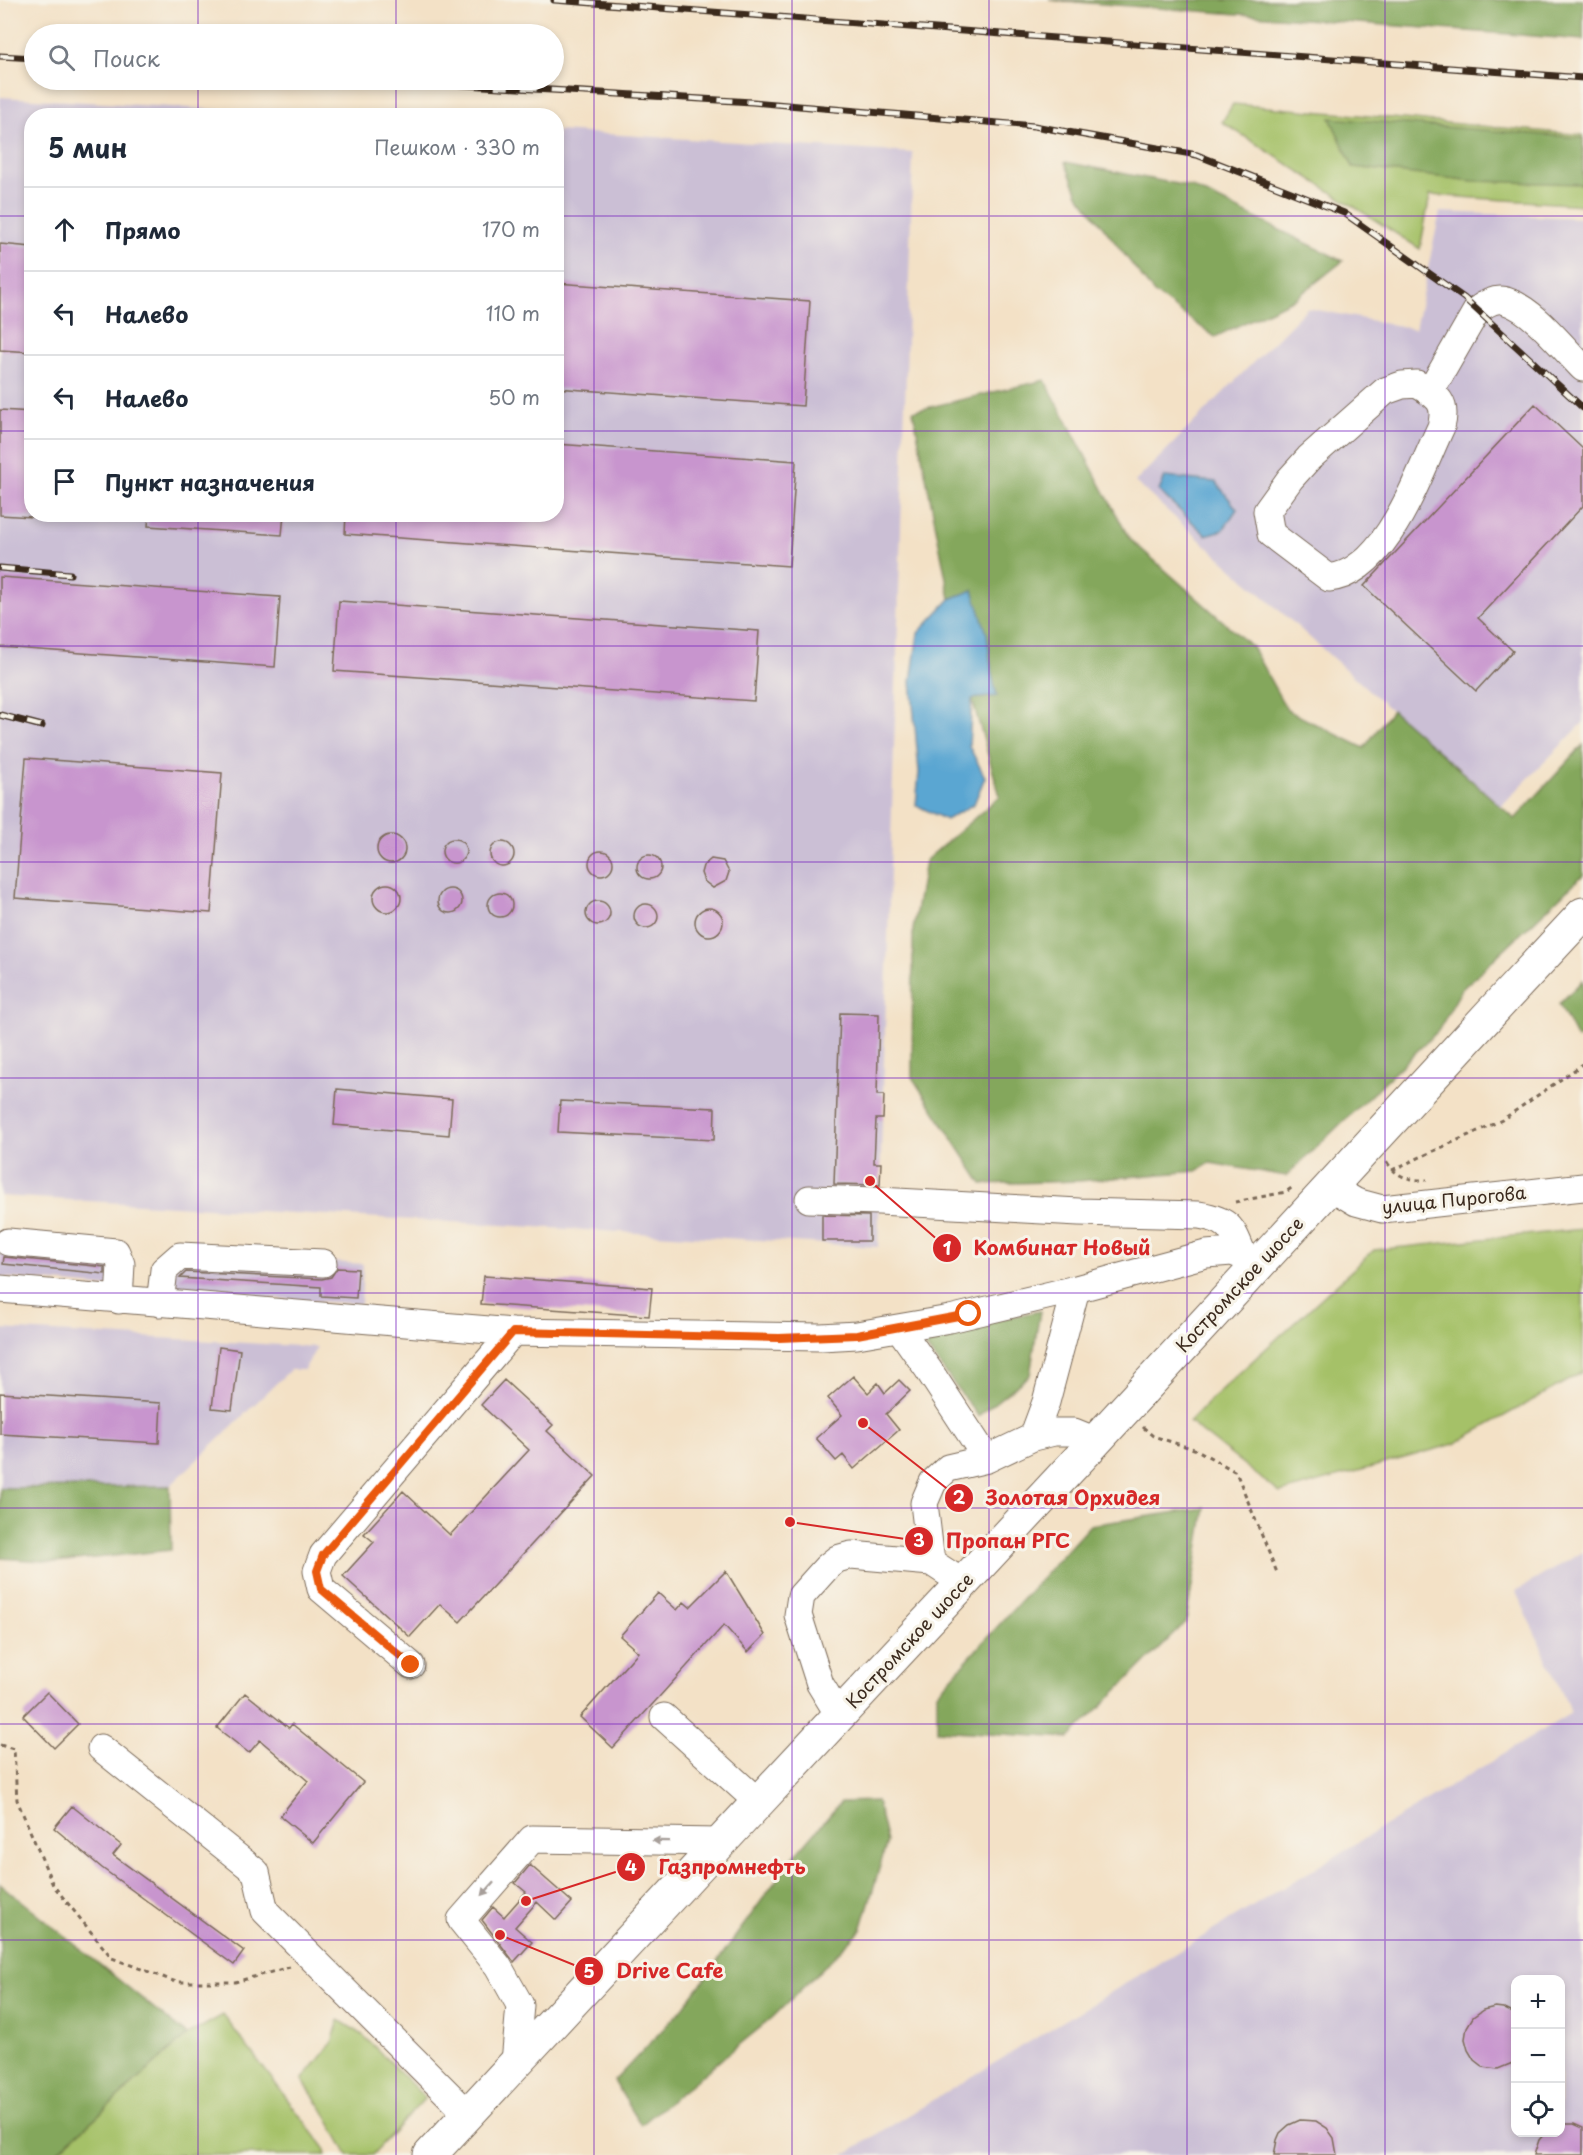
<!DOCTYPE html>
<html lang="ru">
<head>
<meta charset="utf-8">
<style>
	:root { --surface:#fff; --page:#f6f6f7; --text:#1f2937; --muted:#747a83; --line:#e0e1e3 }
	body { margin:0; font-family:"Playpen Sans",sans-serif; background:var(--page); color:var(--text) }
	.controls { position:absolute; right:18px; bottom:18px; display:grid; overflow:hidden; border-radius:12px; box-shadow:0 3px 9px #0003 }
	.controls button { width:54px; height:54px; display:grid; place-items:center; padding:0; border:0; border-bottom:2px solid var(--line); background:var(--surface); color:var(--text); font:30px sans-serif }
	.stop { position:absolute; width:18px; height:18px; margin:-14px; border:4px solid #ea580c; border-radius:50%; background:#fff }
	.stop.end { background:#ea580c; border-color:#fff; box-shadow:0 2px 6px #0008 }
	.list { margin:0; padding:0; list-style:none }
	h2 { display:flex; justify-content:space-between; align-items:center; height:78px; margin:0; padding:0 24px; font-size:26px }
	h2 small { font-size:20px; font-weight:400; color:var(--muted) }
	.list li { display:grid; grid-template-columns:39px 1fr auto; gap:18px; align-items:center; box-sizing:border-box; height:84px; padding:0 24px; border-top:2px solid var(--line) }
	.list b { display:block; font-size:22px; white-space:nowrap }
	.list em { font-size:20px; font-style:normal; color:var(--muted) }
	.icon { flex:none; width:33px; height:33px; fill:none; stroke:currentColor; stroke-width:2; stroke-linecap:round; stroke-linejoin:round }
	.map { position:relative; flex:none; width:1583px; height:2155px; overflow:hidden }
	.search { position:absolute; background:var(--surface); box-shadow:0 3px 9px #0003; left:24px; top:24px; width:540px; height:66px; display:flex; align-items:center; gap:15px; box-sizing:border-box; padding:0 21px; border-radius:33px; color:var(--muted); font-size:22px }
	.panel { position:absolute; background:var(--surface); box-shadow:0 3px 9px #0003; left:24px; top:108px; width:540px; height:414px; border-radius:24px }
	.map>svg:first-child { display:block }
</style>
</head>
<body>
<div class="map">
<svg width="1583" height="2155" viewBox="0 0 1583 2155">
	<rect width="100%" height="100%" fill="#f7f3e8"/>
	<filter id="ink" filterUnits="userSpaceOnUse"><feTurbulence type="fractalNoise" baseFrequency=".0167" numOctaves="2"/><feDisplacementMap in="SourceGraphic" scale="12" xChannelSelector="R" yChannelSelector="G"/><feConvolveMatrix kernelMatrix="1 2 1 2 8 2 1 2 1" color-interpolation-filters="sRGB"/></filter>
	<filter id="wash" filterUnits="userSpaceOnUse"><feTurbulence type="fractalNoise" baseFrequency=".008" numOctaves="4" result="noise"/><feDisplacementMap in="SourceGraphic" scale="24" xChannelSelector="R" yChannelSelector="G"/><feGaussianBlur stdDeviation="1.35" result="paint"/><feColorMatrix in="noise" values="0 0 0 0 0 0 0 0 0 0 0 0 0 0 0 0 0 1.4 0 .05"/><feComposite in="paint" operator="in"/></filter>
	<g filter="url(#wash)">
		<rect width="100%" height="100%" fill="#f3e1c6"/>
		<path fill="#cbbfd5" fill-rule="evenodd" d="M 0,97 L 307,115 L 32,116 L 32,514 L 556,514 L 557,131 L 913,153 L 878,1247 L 0,1196 Z
			M 1440,212 L 1583,218 L 1583,723 L 1500,807 L 1135,482 L 1307,308 L 1415,329 Z
			M 4,1232 L 126,1244 L 130,1289 L 0,1277 L 0,1239 Z
			M 175,1252 L 363,1264 L 361,1304 L 173,1292 Z
			M 0,1329 L 317,1347 L 304,1370 L 290,1370 L 170,1486 L 0,1488 Z
			M 1583,1552 L 1583,2155 L 843,2155 L 1571,1713 L 1516,1591 ZM 1516,1980 L 1560,1980 L 1560,2132 L 1516,2132 Z"/>
		<path fill="#a5c167" stroke="#707642" stroke-width="1.5" d="M 1233,104 L 1583,135 L 1583,205 L 1430,195 L 1420,249 L 1222,122 Z
			M 1583,1229 L 1583,1372 L 1454,1444 L 1280,1493 L 1189,1422 L 1213,1397 L 1374,1250 Z
			M 223,2015 L 324,2147 L 326,2155 L 54,2155 L 187,2035 Z
			M 339,2020 L 363,2035 L 425,2098 L 372,2155 L 348,2155 L 322,2108 L 302,2080 L 332,2043 Z"/>
		<path fill="#84a75c" stroke="#60683d" stroke-width="1.5" d="M 1049,0 L 1583,0 L 1583,40 L 1507,34 Z
			M 1330,118 L 1583,138 L 1583,184 L 1473,181 L 1353,167 Z
			M 1065,162 L 1192,187 L 1343,261 L 1296,298 L 1215,337 L 1154,293 L 1078,194 Z
			M 1045,380 L 1129,538 L 1252,647 L 1287,710 L 1364,748 L 1392,710 L 1515,819 L 1583,745 L 1583,875 L 1462,989 L 1438,1031 L 1286,1176 L 1210,1163 L 1197,1171 L 1079,1181 L 982,1184 L 912,1077 L 913,929 L 925,861 L 1000,796 L 972,699 L 997,696 L 973,590 L 950,599 L 913,411 Z
			M 1583,980 L 1583,1034 L 1577,1039 L 1559,1004 Z
			M 1040,1311 L 1030,1375 L 978,1416 L 917,1335 Z
			M 170,1486 L 171,1550 L 56,1562 L 0,1558 L 0,1488 Z
			M 1205,1508 L 1186,1622 L 1069,1738 L 937,1730 L 937,1693 L 1090,1525 Z
			M 877,1801 L 887,1842 L 861,1930 L 772,2018 L 641,2125 L 614,2081 L 684,2007 L 791,1860 L 841,1802 Z
			M 0,1884 L 187,2035 L 54,2155 L 0,2155 Z"/>
		<path fill="#5aa6d2" stroke="#4a6878" stroke-width="1.5" d="M 1165,477 L 1216,482 L 1237,509 L 1223,530 L 1206,535 L 1159,491 Z
			M 973,590 L 987,634 L 992,674 L 997,696 L 972,699 L 969,746 L 985,777 L 974,804 L 946,820 L 916,805 L 919,772 L 911,682 L 918,633 L 950,599 Z"/>
		<g id="blocks">
			<path fill="#c895ce" d="M 0,244 L 32,247 L 32,352 L 0,350 Z
				M 556,283 L 810,301 L 803,406 L 556,388 Z
				M 1535,404 L 1583,449 L 1583,506 L 1478,618 L 1513,651 L 1476,691 L 1364,586 Z
				M 0,410 L 32,412 L 32,517 L 0,515 Z
				M 556,444 L 796,461 L 789,566 L 345,534 L 346,514 L 556,514 Z
				M 149,514 L 284,514 L 282,535 L 148,526 Z
				M 0,577 L 280,597 L 275,667 L 0,647 Z
				M 339,601 L 759,631 L 754,701 L 334,671 Z
				M 26,758 L 222,773 L 211,913 L 15,898 Z
				M377 849a14 14 0 1 1 28 0a14 14 0 1 1-28 0Z
				M442 851a12 12 0 1 1 24 0a12 12 0 1 1-24 0Z
				M490 854a12 12 0 1 1 24 0a12 12 0 1 1-24 0Z
				M589 863a12 12 0 1 1 24 0a12 12 0 1 1-24 0Z
				M637 867a12 12 0 1 1 24 0a12 12 0 1 1-24 0Z
				M 711,859 L 723,861 L 729,872 L 726,881 L 713,888 L 704,881 L 701,873 L 703,866 Z
				M373 898a14 14 0 1 1 28 0a14 14 0 1 1-28 0Z
				M438 901a12 12 0 1 1 24 0a12 12 0 1 1-24 0Z
				M488 905a12 12 0 1 1 24 0a12 12 0 1 1-24 0Z
				M586 913a12 12 0 1 1 24 0a12 12 0 1 1-24 0Z
				M634 916a12 12 0 1 1 24 0a12 12 0 1 1-24 0Z
				M695 922a14 14 0 1 1 28 0a14 14 0 1 1-28 0Z
				M 840,1013 L 879,1014 L 877,1095 L 884,1095 L 883,1119 L 876,1119 L 874,1163 L 881,1163 L 880,1185 L 834,1184 Z
				M 337,1089 L 452,1099 L 449,1135 L 334,1125 Z
				M 560,1101 L 715,1108 L 714,1140 L 558,1132 Z
				M 822,1215 L 869,1216 L 869,1241 L 822,1241 Z
				M 4,1257 L 105,1267 L 105,1274 L 3,1264 Z
				M 337,1268 L 358,1269 L 356,1298 L 321,1296 L 321,1287 L 180,1278 L 186,1272 L 322,1279 L 331,1277 Z
				M 484,1276 L 652,1288 L 649,1316 L 481,1304 Z
				M 219,1347 L 240,1350 L 232,1410 L 212,1408 Z
				M 853,1376 L 868,1393 L 878,1383 L 885,1393 L 899,1380 L 910,1391 L 886,1414 L 899,1430 L 854,1469 L 843,1455 L 836,1461 L 816,1438 L 842,1415 L 828,1398 Z
				M 504,1380 L 553,1425 L 547,1431 L 595,1476 L 460,1622 L 440,1604 L 410,1637 L 343,1576 L 374,1542 L 364,1534 L 403,1491 L 450,1535 L 529,1450 L 481,1405 Z
				M 0,1393 L 161,1403 L 159,1443 L 0,1434 Z
				M 726,1571 L 765,1635 L 748,1652 L 724,1625 L 613,1748 L 580,1717 L 638,1652 L 620,1636 L 658,1593 L 677,1610 L 684,1602 L 690,1607 Z
				M 47,1692 L 78,1724 L 54,1748 L 23,1716 Z
				M 245,1693 L 289,1728 L 292,1724 L 363,1782 L 313,1843 L 280,1816 L 308,1781 L 260,1740 L 249,1753 L 217,1728 Z
				M 72,1806 L 121,1845 L 113,1855 L 244,1951 L 234,1965 L 102,1868 L 54,1828 Z
				M 530,1865 L 572,1902 L 556,1920 L 537,1902 L 515,1927 L 532,1942 L 514,1962 L 482,1920 L 493,1907 L 504,1917 L 526,1892 L 515,1883 Z
				M 1495,2007 L 1503,2008 L 1515,2014 L 1515,2062 L 1498,2069 L 1483,2067 L 1474,2060 L 1468,2050 L 1465,2039 L 1467,2027 L 1473,2017 L 1483,2010 Z
				M 1300,2120 L 1316,2121 L 1327,2128 L 1334,2138 L 1337,2155 L 1274,2155 L 1277,2140 L 1280,2133 L 1289,2125 Z
				M 1560,2124 L 1574,2124 L 1583,2128 L 1583,2155 L 1534,2155 L 1539,2140 L 1545,2133 L 1560,2133 Z"/>
		</g>
	</g>
	<g filter="url(#ink)">
		<use href="#blocks" fill-opacity="0" stroke="#7b6a59" stroke-width="1.5"/>
		<g fill="none" stroke-linecap="round" stroke-linejoin="round">
			<g stroke="#7b6a59" stroke-width="29">
				<path id="minor" d="M 1417,384 C 1437,396 1448,402 1441,427 C 1419,473 1387,572 1329,578 L 1271,534 L 1267,511 L 1290,479 L 1309,458 L 1385,391 L 1402,385 Z
					M 1430,392 L 1477,310 C 1485,304 1496,297 1506,301 C 1533,309 1563,348 1583,368
					M 1329,1186 L 1356,1202 L 1382,1209 L 1583,1187
					M 809,1199 L 879,1201 L 1079,1212 L 1199,1215 C 1230,1220 1232,1228 1243,1255
					M 8,1242 L 116,1252 L 121,1264 L 119,1300
					M 0,1289 L 513,1332 L 821,1337 L 857,1335 L 950,1319 L 1076,1289 L 1206,1254 L 1232,1252 L 1260,1262
					M 160,1303 L 164,1270 L 180,1256 L 323,1263
					M 899,1328 L 928,1369 L 987,1459
					M 1033,1437 L 1046,1402 L 1076,1289
					M 931,1562 L 924,1503 L 933,1482 L 948,1468 L 987,1459 L 1033,1437 L 1054,1432 L 1074,1432 L 1096,1441
					M 411,1665 L 321,1589 L 317,1571 L 323,1555 L 513,1332
					M 839,1715 L 820,1684 L 798,1615 L 801,1596 L 827,1567 L 837,1559 L 851,1555 L 931,1562 L 963,1583
					M 664,1717 L 757,1801
					M 101,1748 L 256,1872 L 265,1911 L 468,2114
					M 515,2063 L 520,2005 L 498,1966 L 461,1920 L 532,1839 L 719,1842"/>
			</g>
			<g stroke="#7b6a59" stroke-width="35">
				<path id="highway" d="M 430,2155 C 649,1917 872,1682 1092,1445 C 1256,1269 1418,1090 1583,914"/>
			</g>
			<path stroke="#7b6a59" stroke-width="3" stroke-dasharray="4.5 4.5" stroke-linecap="butt" d="M 1387,1162 C 1397,1178 1409,1180 1427,1180
				M 1392,1170 L 1502,1120 L 1583,1064
				M 1235,1202 L 1286,1192 L 1294,1186
				M 1143,1427 L 1153,1436 L 1197,1450 L 1236,1472 L 1278,1575
				M 0,1745 L 14,1749 L 17,1800 L 53,1885 L 112,1958 L 176,1982 L 235,1982 L 290,1967"/>
			<use href="#minor" stroke="#fff" stroke-width="27"/>
			<use href="#highway" stroke="#fff" stroke-width="33"/>
			<g stroke="#3b2a1e" stroke-width="7">
				<path id="rail" d="M 554,0 L 1583,78
					M 0,56 L 34,58
					M 383,80 L 752,102 L 1034,126 L 1197,155 L 1344,213 L 1464,298 L 1583,408
					M 0,568 L 70,574
					M 0,715 L 42,726"/>
			</g>
			<use href="#rail" stroke="#f7f3e8" stroke-width="4.5" stroke-dasharray="14" stroke-linecap="butt"/>
		</g>
		<defs><path id="oneway-solid" d="M-6-.8H1V-3.2L6.5 0L1 3.2V.8H-6Z" transform="scale(1.5)"/></defs>
		<g fill="#a79f9a">
			<use href="#oneway-solid" transform="translate(661 1841) rotate(-179)"/>
			<use href="#oneway-solid" transform="translate(488 1889) rotate(132)"/>
		</g>
	</g>
	<g fill="none" stroke-linecap="round" stroke-linejoin="round" filter="url(#ink)">
		<path stroke="#ea580c" stroke-width="8" d="M 411,1665 L 321,1589 L 317,1571 L 323,1555 L 513,1332 L 779,1338 L 857,1335 L 969,1314"/>
	</g>
	<path fill="none" stroke="#7b2cbf" stroke-width="1.5" stroke-opacity="0.55" d="M 198,0 L 198,34M 396,0 L 396,34M 594,0 L 594,2155M 792,0 L 792,2155M 989,0 L 989,2155M 1187,0 L 1187,2155M 1385,0 L 1385,2155M 198,80 L 198,116M 396,80 L 396,116M 0,216 L 32,216M 556,216 L 1583,216M 0,431 L 32,431M 556,431 L 1583,431M 198,514 L 198,2155M 396,514 L 396,2155M 0,646 L 1583,646M 0,862 L 1583,862M 0,1078 L 1583,1078M 0,1293 L 1583,1293M 0,1508 L 1583,1508M 0,1724 L 1583,1724M 0,1940 L 1583,1940"/>
	<g text-anchor="middle" dominant-baseline="central" stroke-width="6" stroke-linejoin="round" paint-order="stroke">
		<g font-size="18" fill="#3b2a1e" stroke="#f7f3e8">
			<text transform="translate(1454 1199) rotate(-6)">улица Пирогова</text>
			<text transform="translate(1239 1284) rotate(-47)">Костромское шоссе</text>
			<text transform="translate(909 1640) rotate(-47)">Костромское шоссе</text>
		</g>
	</g>
	<path fill="none" stroke="#d62828" stroke-width="2" d="M870 1181L947 1248M863 1423L959 1498M790 1522L919 1541M526 1901L631 1867M500 1935L589 1971"/>
	<g fill="#d62828" stroke="#f7f3e8" stroke-width="2">
		<circle cx="870" cy="1181" r="6"/>
		<circle cx="863" cy="1423" r="6"/>
		<circle cx="790" cy="1522" r="6"/>
		<circle cx="526" cy="1901" r="6"/>
		<circle cx="500" cy="1935" r="6"/>
		<circle cx="947" cy="1248" r="15"/>
		<circle cx="959" cy="1498" r="15"/>
		<circle cx="919" cy="1541" r="15"/>
		<circle cx="631" cy="1867" r="15"/>
		<circle cx="589" cy="1971" r="15"/>
	</g>
	<g font-size="18" text-anchor="middle" font-weight="bold" fill="#fff">
		<text x="947" y="1255">1</text>
		<text x="959" y="1504">2</text>
		<text x="919" y="1547">3</text>
		<text x="631" y="1874">4</text>
		<text x="589" y="1978">5</text>
	</g>
	<g font-size="20" text-anchor="middle" font-weight="bold" fill="#d62828" stroke="#f7f3e8" stroke-width="6" stroke-linejoin="round" paint-order="stroke">
		<text x="1062" y="1255">Комбинат Новый</text>
		<text x="1073" y="1505">Золотая Орхидея</text>
		<text x="1008" y="1548">Пропан РГС</text>
		<text x="732" y="1874">Газпромнефть</text>
		<text x="670" y="1978">Drive Cafe</text>
	</g>
</svg>
<div class="controls">
<button>+</button>
<button>−</button>
<button><svg class="icon" aria-label="locate" viewBox="0 0 24 24"><circle cx="12" cy="12" r="6"/><path d="M12 2v4M12 18v4M2 12h4M18 12h4"/></svg></button>
</div>
<div class="stop" style="left:969px;top:1314px"></div>
<div class="stop end" style="left:411px;top:1665px"></div>
<div class="search"><svg class="icon" aria-label="search" viewBox="0 0 24 24"><circle cx="10" cy="10" r="6"/><path d="M15 15l6 6"/></svg>Поиск</div>
<section class="panel">
<h2>5 мин<small>Пешком · 330 m</small></h2>
<ul class="list">
<li><svg class="icon" aria-label="ahead" viewBox="0 0 24 24"><path d="M12 20V5M6 11l6-6 6 6"/></svg><div><b>Прямо</b></div><em>170 m</em></li>
<li><svg class="icon" aria-label="left" viewBox="0 0 24 24"><path d="M17 20v-9H6M10 6l-5 5 5 5"/></svg><div><b>Налево</b></div><em>110 m</em></li>
<li><svg class="icon" aria-label="left" viewBox="0 0 24 24"><path d="M17 20v-9H6M10 6l-5 5 5 5"/></svg><div><b>Налево</b></div><em>50 m</em></li>
<li><svg class="icon" aria-label="arrive" viewBox="0 0 24 24"><path d="M6 21V4h12l-3 4 3 4H6"/></svg><div><b>Пункт назначения</b></div></li>
</ul>
</section>
</div>
</body>
</html>
